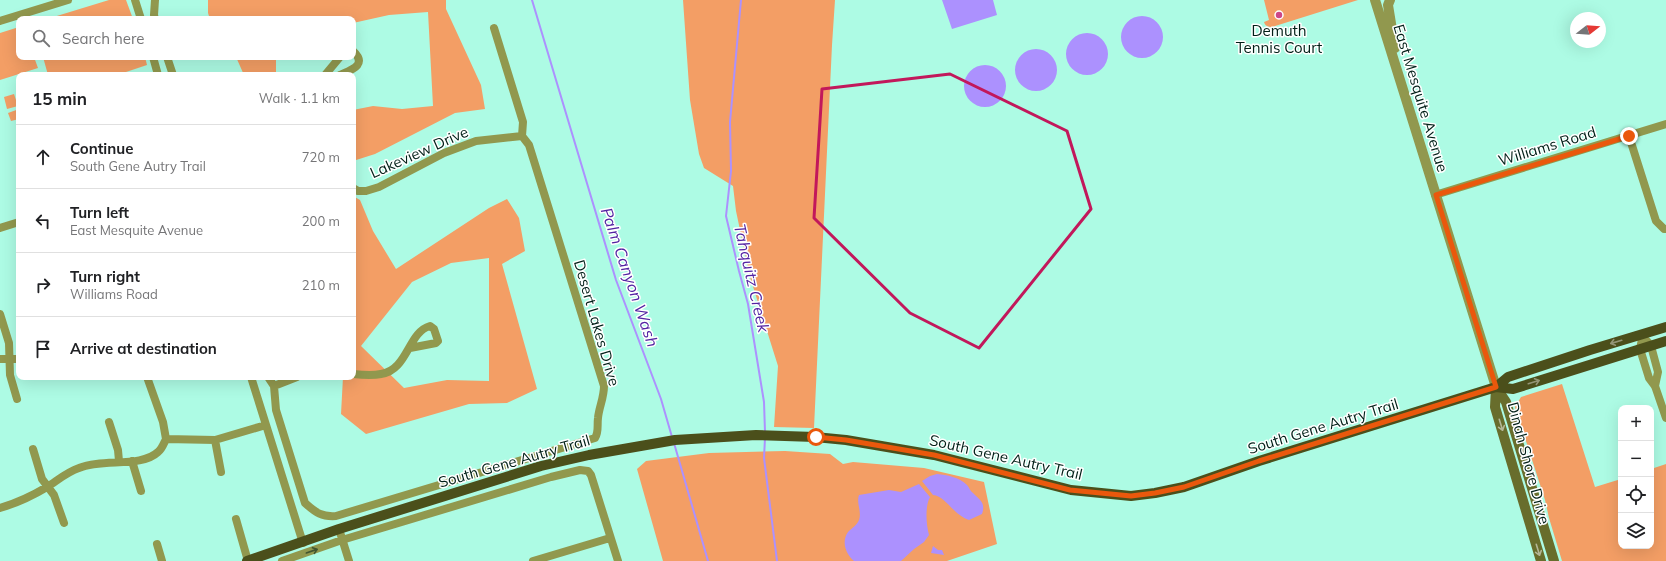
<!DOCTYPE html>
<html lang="en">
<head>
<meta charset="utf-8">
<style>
	:root { --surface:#fff; --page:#f6f6f6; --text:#202124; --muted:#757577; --line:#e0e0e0 }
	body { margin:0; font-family:Mulish,sans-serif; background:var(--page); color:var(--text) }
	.controls { position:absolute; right:12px; bottom:12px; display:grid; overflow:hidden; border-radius:8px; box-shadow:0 4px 16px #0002 }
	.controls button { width:36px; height:36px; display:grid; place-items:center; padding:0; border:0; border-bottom:1px solid var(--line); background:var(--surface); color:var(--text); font:20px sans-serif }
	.compass { position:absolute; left:1570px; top:12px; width:36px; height:36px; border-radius:50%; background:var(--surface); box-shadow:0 4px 16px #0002; rotate:73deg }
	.stop { position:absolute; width:12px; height:12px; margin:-9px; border:3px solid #ea580c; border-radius:50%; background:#fff }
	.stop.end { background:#ea580c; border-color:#fff; box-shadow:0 1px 4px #0008 }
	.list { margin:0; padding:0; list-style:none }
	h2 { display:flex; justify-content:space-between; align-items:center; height:52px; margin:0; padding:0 16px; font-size:17px }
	h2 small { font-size:13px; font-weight:400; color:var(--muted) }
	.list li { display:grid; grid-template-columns:26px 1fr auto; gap:12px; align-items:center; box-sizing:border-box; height:64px; padding:0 16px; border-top:1px solid var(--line) }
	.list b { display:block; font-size:15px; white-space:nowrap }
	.list p { margin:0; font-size:13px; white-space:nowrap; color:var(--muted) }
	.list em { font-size:13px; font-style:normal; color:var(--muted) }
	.icon { flex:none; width:22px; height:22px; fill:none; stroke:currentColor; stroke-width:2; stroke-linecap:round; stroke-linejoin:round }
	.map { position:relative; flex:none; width:1666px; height:561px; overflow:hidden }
	.search { position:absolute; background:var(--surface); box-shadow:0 4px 16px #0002; left:16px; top:16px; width:340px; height:44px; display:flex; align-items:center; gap:10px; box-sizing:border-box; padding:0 14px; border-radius:8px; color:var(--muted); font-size:15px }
	.panel { position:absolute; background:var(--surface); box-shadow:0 4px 16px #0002; left:16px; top:72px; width:340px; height:308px; border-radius:8px }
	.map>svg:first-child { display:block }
</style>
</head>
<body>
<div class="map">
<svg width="1666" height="561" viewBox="0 0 1666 561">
	<rect width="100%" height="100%" fill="#adfbe4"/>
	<path fill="#f39e65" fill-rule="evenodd" d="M 109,0 L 126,0 L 133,19 L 47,19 Z
		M 208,0 L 446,0 L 446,9 L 481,85 L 485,109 L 455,113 L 375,154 L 353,161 L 353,110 L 373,106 L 402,109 L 433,106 L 428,12 L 389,15 L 353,23 L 353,19 L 210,19 L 208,13 Z
		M 683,0 L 835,0 L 832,45 L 814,428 L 774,427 L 778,366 L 750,277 L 736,211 L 733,186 L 704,168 L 699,154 L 690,100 Z
		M 1264,0 L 1358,0 L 1272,27 C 1268,27 1265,26 1264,22 L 1269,20 Z
		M 19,27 L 19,57 L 34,57 L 38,68 L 0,80 L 0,33 Z
		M 43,57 L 145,57 L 147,65 L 117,75 L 48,75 Z
		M 236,57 L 276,57 L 276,75 L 244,75 Z
		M 14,94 L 18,106 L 7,109 L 4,97 Z
		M 19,109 L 19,119 L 11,121 L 8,113 Z
		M 353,196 L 360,200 L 373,231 L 396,269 L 489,208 L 507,199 L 519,218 L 525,251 L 502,264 L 537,389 L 507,403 L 469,404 L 366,434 L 341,414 L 343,377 L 353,377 ZM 489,258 L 489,381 L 447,380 L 404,388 L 361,346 L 412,282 L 451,263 Z
		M 1562,384 L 1595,487 L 1621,479 L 1621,546 L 1651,546 L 1651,469 L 1666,464 L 1666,561 L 1562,561 L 1549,518 L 1545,500 L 1515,407 L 1521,397 Z
		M 785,451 L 830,454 L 843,464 L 853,462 L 924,468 L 984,482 L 997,544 L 947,561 L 663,561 L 637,469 L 646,461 L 709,453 Z"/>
	<path fill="#ac91fe" d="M 942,0 L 993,0 L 997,15 L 952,29 Z
		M1121 37a21 21 0 1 1 42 0a21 21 0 1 1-42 0Z
		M1066 54a21 21 0 1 1 42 0a21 21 0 1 1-42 0Z
		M1015 70a21 21 0 1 1 42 0a21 21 0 1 1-42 0Z
		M964 86a21 21 0 1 1 42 0a21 21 0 1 1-42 0Z
		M 937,474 C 947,475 959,477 967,485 C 969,487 970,491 973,493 C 980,500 986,503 982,514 L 969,520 C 952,514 946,496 933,495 L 922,481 L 930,476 Z
		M 919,484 L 930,497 C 925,506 926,524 929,535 L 924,542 L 914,549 L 901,561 L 854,561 C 846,554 841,542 848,532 C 852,528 857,525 859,520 C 862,511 856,503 859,495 L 889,490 L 901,492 Z
		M 933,546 L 938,550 L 942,550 L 944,555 L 931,553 Z"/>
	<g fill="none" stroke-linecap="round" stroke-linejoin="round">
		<path stroke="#ac91fe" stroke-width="2" d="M 532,0 L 616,280 L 661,399 L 672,437
			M 741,0 L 730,122 L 731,171 L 726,216 L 739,271 L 748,304 L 764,402 L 765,432
			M 765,438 L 764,458 L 777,561
			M 674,443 L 708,561"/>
		<path stroke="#91984e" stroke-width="8" d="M 135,0 L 141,19
			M 155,0 L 154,15 L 155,19
			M 0,21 L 68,0
			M 153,57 L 158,75
			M 167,57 L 173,75
			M 325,75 L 340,57
			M 340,75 C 351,70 368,65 353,51
			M 1629,136 L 1656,221 L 1664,229 L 1666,229
			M 353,188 L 358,191 L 366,191 L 379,187 L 444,153 L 476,141 L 522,136
			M 1435,195 L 1666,124
			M 0,228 L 19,222
			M 0,314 L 9,343 L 10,375 L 17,399
			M 1643,334 L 1640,349 L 1649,378 L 1655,386 L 1666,418
			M 1647,341 L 1651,346 L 1658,372 L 1655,386
			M 0,359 L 19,359
			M 353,374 C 362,375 372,376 381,374 C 408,370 408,332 430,326 L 434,329 L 438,341 L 436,343 L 410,348
			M 147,377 L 163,422 L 166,439
			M 251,377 L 303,543
			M 268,377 L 274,386 L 276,410 L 305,503 C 316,513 322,517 336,516 L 595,438 C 599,432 597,425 598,418 C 599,407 604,398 604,386 L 529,145 L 522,136 L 523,122 L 494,28
			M 274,386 L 297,377
			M 109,422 L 118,450 L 119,461
			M 215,440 L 221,472
			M 33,449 L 42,479 L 54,495 L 64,523
			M 132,461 L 141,491
			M 0,508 C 17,503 32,496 47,487 C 58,480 67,472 79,468 C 103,458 141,468 158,452 C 162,449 164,443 166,439 L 215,440 L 266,425
			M 236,519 L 248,561
			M 339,529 L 349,561
			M 157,544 L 162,561
			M 282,561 L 342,540 L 551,477 L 580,470 L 588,471 L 591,475 L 618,561
			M 533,561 L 610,538"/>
		<path stroke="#91984e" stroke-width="10" d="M 1375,0 L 1496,387
			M 1390,0 L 1388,5 L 1395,48"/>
		<path stroke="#686d2c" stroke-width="10" d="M 1496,387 L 1506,402 L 1554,561
			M 1496,387 L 1495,407 L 1541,561"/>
		<path stroke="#4b4f1b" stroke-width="10" d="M 1496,387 L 1513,389 L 1666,341
			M 247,561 L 339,529 L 541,466 L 589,455 L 675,440 L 756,435 L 815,437 L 846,440 L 934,455 L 1071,490 L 1131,496 L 1155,493 L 1184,487 L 1259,461 L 1496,387 L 1508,377 L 1590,350 L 1666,327"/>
	</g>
	<defs><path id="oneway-shaft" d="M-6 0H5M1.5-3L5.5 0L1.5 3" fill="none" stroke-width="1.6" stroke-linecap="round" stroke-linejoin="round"/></defs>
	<g stroke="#939576">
		<use href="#oneway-shaft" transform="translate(1616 342) rotate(164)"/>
		<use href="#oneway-shaft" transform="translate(1534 382) rotate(-17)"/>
	</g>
	<g stroke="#b4b696">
		<use href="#oneway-shaft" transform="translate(1501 425) rotate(73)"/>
		<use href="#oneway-shaft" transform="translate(1538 550) rotate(73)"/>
	</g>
	<use stroke="#415530" href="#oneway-shaft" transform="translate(312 551) rotate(-19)"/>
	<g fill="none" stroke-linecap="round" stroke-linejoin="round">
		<path stroke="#ea580c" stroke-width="5" d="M 816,437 L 846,440 L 934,455 L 1070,490 L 1131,496 L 1155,493 L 1184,487 L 1259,461 L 1496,387 L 1436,195 L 1629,136"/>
	</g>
	<path fill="none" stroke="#c2185b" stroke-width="3" stroke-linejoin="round" d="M 950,74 L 1067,131 L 1091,209 L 979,348 L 910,313 L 814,218 L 822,89 Z"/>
	<circle fill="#cc4688" stroke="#fff" stroke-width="1.5" cx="1279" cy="15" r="4"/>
	<g text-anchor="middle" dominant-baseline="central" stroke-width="3" stroke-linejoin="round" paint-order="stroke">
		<g font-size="15" fill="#001f17" stroke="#fff">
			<text x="1279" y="30">Demuth<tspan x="1279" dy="17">Tennis Court</tspan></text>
		</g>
		<g font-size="15" fill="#001f17" stroke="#fff">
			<text transform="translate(1421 98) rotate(73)">East Mesquite Avenue</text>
			<text transform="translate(1547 146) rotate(-17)">Williams Road</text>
			<text transform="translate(419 152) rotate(-24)">Lakeview Drive</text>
			<text transform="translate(597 323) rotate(74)">Desert Lakes Drive</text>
			<text transform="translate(1323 426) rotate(-17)">South Gene Autry Trail</text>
			<text transform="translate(1006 457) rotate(13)">South Gene Autry Trail</text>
			<text transform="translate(514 461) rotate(-16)">South Gene Autry Trail</text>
			<text transform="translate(1529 463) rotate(75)">Dinah Shore Drive</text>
		</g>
		<g font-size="16" font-style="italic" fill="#5323a2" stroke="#fff">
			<text transform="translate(630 277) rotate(71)">Palm Canyon Wash</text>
			<text transform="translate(752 278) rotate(77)">Tahquitz Creek</text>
		</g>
	</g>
</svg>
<div class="controls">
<button>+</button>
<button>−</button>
<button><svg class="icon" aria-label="locate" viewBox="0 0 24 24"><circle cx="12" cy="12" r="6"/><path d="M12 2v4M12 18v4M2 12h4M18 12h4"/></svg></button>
<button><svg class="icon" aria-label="layers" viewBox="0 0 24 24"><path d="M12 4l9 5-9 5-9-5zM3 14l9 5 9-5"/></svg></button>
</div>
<svg class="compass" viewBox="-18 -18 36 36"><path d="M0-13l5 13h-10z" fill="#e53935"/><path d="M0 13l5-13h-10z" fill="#757577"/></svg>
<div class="stop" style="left:816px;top:437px"></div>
<div class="stop end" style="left:1629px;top:136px"></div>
<div class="search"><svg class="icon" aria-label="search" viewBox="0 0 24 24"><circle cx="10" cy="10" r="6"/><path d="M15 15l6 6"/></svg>Search here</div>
<section class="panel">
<h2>15 min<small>Walk · 1.1 km</small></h2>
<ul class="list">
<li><svg class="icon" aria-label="ahead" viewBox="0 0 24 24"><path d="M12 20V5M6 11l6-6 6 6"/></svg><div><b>Continue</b><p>South Gene Autry Trail</p></div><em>720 m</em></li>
<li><svg class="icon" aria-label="left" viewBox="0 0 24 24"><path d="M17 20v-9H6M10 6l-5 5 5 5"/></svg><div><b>Turn left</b><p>East Mesquite Avenue</p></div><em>200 m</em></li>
<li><svg class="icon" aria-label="right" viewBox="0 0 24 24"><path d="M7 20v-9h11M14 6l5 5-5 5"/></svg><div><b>Turn right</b><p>Williams Road</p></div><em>210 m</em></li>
<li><svg class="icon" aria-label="arrive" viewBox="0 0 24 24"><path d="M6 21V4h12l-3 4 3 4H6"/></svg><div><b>Arrive at destination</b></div></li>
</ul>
</section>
</div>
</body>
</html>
